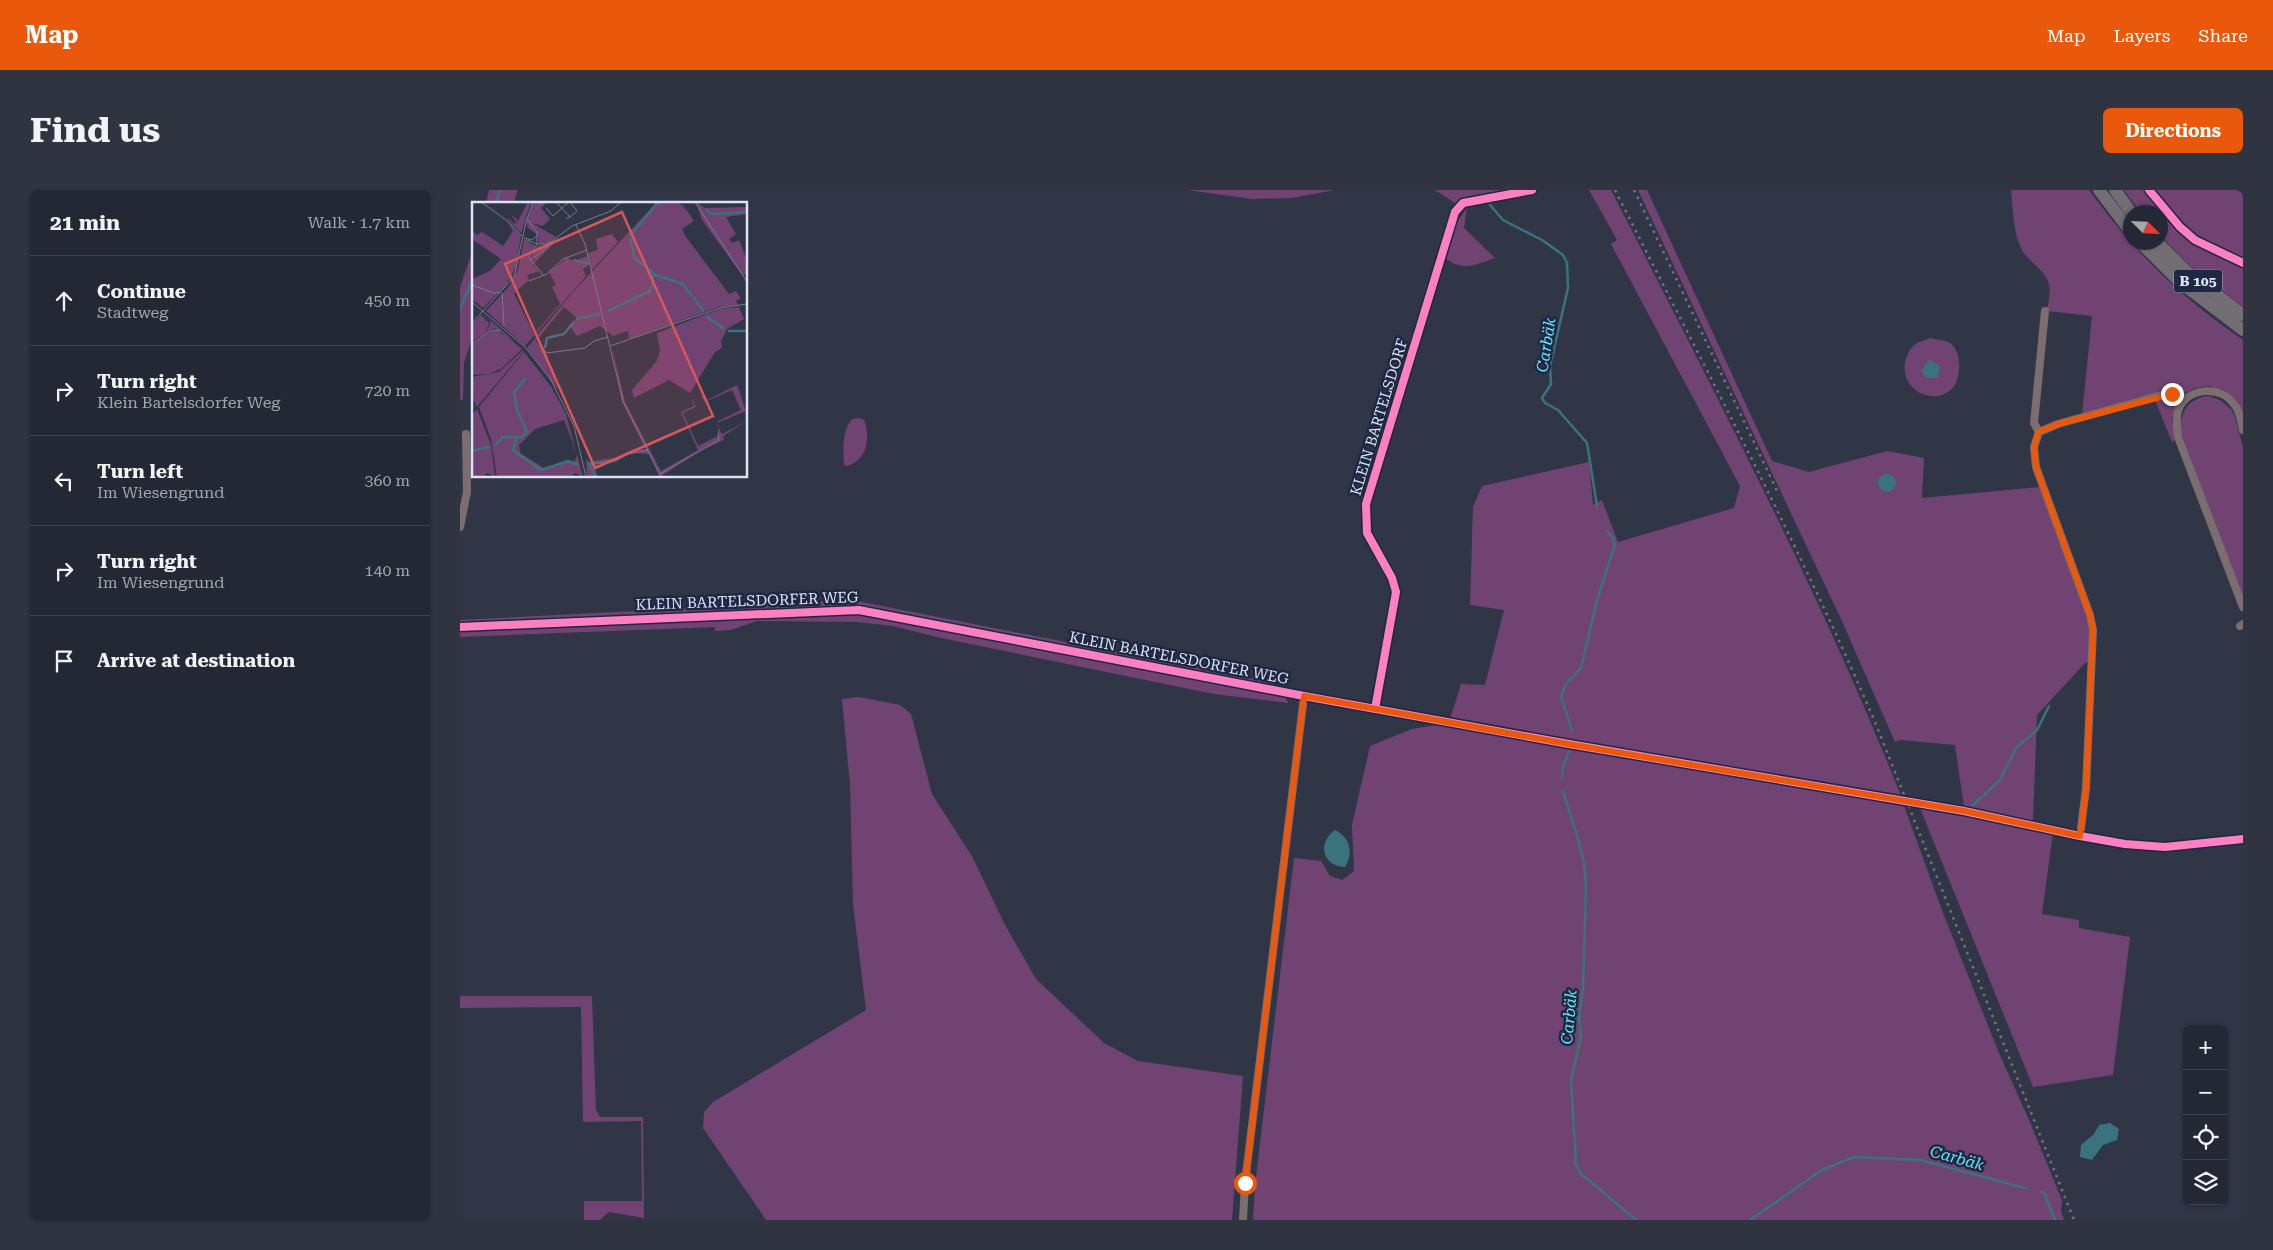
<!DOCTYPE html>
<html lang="en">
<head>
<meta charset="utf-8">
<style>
	:root { --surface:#242834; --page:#303440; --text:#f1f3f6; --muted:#a3a6ac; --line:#41444f; --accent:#ea580c }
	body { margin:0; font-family:"Roboto Serif",serif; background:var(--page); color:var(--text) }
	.controls { position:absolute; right:15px; bottom:15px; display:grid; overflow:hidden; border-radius:8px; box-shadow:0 1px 4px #0004 }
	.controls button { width:45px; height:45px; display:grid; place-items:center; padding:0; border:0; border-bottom:1px solid var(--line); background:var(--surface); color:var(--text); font:25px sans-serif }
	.compass { position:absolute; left:1663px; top:15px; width:45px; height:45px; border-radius:50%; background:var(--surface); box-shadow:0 1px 4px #0004; rotate:114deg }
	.stop { position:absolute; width:15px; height:15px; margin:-11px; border:4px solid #ea580c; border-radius:50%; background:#fff }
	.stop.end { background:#ea580c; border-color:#fff; box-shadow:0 1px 5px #0008 }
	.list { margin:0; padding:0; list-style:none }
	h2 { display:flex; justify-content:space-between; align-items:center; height:65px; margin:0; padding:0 20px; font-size:21px }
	h2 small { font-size:16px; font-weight:400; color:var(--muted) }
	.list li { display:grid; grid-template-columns:32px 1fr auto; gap:15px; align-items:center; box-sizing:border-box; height:90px; padding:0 20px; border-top:1px solid var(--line) }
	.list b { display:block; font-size:19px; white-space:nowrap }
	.list p { margin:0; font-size:16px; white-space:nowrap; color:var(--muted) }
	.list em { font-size:16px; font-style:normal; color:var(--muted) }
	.icon { flex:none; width:28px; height:28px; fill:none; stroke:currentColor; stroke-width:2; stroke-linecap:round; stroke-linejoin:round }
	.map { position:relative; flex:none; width:1783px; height:1030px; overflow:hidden; border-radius:8px }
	header { display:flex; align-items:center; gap:30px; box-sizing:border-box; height:70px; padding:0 25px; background:var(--accent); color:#fff }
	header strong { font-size:24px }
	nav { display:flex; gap:28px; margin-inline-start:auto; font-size:18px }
	.intro { display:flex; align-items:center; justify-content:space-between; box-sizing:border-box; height:120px; padding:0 30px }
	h1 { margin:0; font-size:35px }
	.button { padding:12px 22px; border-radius:8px; background:var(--accent); color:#fff; font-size:18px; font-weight:700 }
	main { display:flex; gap:30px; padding:0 30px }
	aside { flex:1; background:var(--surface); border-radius:8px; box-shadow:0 1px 4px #0004 }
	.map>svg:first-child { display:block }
</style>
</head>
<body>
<header>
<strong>Map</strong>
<nav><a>Map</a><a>Layers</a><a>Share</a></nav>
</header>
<div class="intro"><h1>Find us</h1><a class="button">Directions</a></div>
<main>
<aside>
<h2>21 min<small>Walk · 1.7 km</small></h2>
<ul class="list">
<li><svg class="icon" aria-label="ahead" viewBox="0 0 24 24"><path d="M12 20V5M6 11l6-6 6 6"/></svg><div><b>Continue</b><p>Stadtweg</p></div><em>450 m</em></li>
<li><svg class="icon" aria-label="right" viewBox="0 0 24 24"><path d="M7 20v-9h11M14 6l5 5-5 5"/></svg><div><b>Turn right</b><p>Klein Bartelsdorfer Weg</p></div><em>720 m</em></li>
<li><svg class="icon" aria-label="left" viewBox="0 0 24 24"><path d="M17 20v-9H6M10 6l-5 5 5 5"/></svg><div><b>Turn left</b><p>Im Wiesengrund</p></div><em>360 m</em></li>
<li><svg class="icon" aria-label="right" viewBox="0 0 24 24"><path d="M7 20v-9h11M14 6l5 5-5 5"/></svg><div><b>Turn right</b><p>Im Wiesengrund</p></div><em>140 m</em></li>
<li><svg class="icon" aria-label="arrive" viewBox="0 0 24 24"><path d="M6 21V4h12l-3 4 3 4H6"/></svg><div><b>Arrive at destination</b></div></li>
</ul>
</aside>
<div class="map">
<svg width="1783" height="1030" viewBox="0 0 1783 1030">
	<rect width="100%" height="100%" fill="#303646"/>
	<path fill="#714372" d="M 29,0 L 58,0 L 53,14 L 26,14 Z
		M 727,0 L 875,0 L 832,8 L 792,9 Z
		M 975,0 L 1063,0 L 998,15 Z
		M 1129,0 L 1151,0 C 1253,200 1358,397 1441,606 L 990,529 L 1001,494 L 1025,495 L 1044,420 L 1010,415 L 1013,317 L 1022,296 L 1129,272 L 1133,315 L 1142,310 L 1158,352 L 1274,318 L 1280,296 L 1151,54 L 1157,50 Z
		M 1178,0 L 1187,0 L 1312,271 L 1349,282 L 1427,261 L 1464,268 L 1462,308 L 1580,297 L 1628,425 L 1631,471 L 1626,472 L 1577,525 L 1573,631 L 1504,617 L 1495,555 L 1440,550 L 1435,552 L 1381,429 Z
		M 1551,0 L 1629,0 C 1676,64 1718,105 1783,150 L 1783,225 L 1778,212 L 1773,207 L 1765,201 L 1749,196 L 1735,198 L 1726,203 L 1704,202 L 1622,225 L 1632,126 L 1587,121 C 1588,113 1591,102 1589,94 C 1585,79 1567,71 1561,58 C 1553,41 1553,18 1551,0 Z
		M 1664,0 L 1687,0 L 1719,38 L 1734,51 L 1783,75 L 1783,117 L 1731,77 L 1701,46 L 1700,22 L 1680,22 Z
		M 1692,0 L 1783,0 L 1783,71 L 1735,48 L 1721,36 Z
		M 1007,18 L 1004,38 L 1035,68 C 1015,75 1004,82 985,68 L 997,32 Z
		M 14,57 L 14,142 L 4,173 L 3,210 L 0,210 L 0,97 Z
		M 1471,148 C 1477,150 1486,150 1490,153 C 1502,162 1501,185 1494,196 C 1482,212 1459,208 1449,193 C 1441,181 1444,162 1457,153 C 1461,151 1467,150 1471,148 Z
		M 1748,206 L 1760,210 L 1771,219 L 1775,227 L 1783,258 L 1783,412 L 1720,240 C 1721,222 1728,208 1748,206 Z
		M 1708,207 L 1712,208 L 1716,215 L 1712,229 L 1716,249 L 1712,252 L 1695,210 Z
		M 399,228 L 404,230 C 411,248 407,270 387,276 L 384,275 C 383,259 382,241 392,229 Z
		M 392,410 L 814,493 L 813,505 L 826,508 L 828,513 L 754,504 L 481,448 L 433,436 L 397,432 L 297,431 L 271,440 L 255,441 L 255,437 L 0,447 L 0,430 Z
		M 399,507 L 440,515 L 451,524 L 472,604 L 513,668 L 544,733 L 576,789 L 644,853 L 678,871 L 783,886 L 772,1030 L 306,1030 L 243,938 L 244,922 L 253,912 L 406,820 L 393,714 L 390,595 L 382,509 Z
		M 982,534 L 1443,613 L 1483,723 L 1539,863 L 1569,930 L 1602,1010 L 1601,1021 L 1604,1030 L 793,1030 L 795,995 L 834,668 L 861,671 L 870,686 L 882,690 L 894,681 L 892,635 L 910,556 L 952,539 Z
		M 1460,618 L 1593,643 L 1582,724 L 1619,730 L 1619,738 L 1670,747 L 1653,885 L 1573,897 Z
		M 0,806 L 132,806 L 136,920 L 140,927 L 183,927 L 184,1028 L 149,1022 L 140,1030 L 124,1030 L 124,1011 L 182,1011 L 181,931 L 123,932 L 121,817 L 0,818 Z"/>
	<path fill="#3a737e" d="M 1470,169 L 1480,177 L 1478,187 C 1470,190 1466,188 1461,181 Z
		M1418 293a9 9 0 1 1 18 0a9 9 0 1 1-18 0Z
		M 875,640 C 890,647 894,663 885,677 C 862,676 857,653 875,640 Z
		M 1650,933 L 1659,939 L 1657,950 L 1643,955 L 1632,970 L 1620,967 L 1621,955 L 1634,944 L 1639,935 Z"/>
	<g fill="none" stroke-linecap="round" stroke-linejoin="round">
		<path stroke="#3a737e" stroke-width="2.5" d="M 36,14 L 40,0
			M 1030,15 L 1043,30 L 1082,50 L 1103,65 L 1107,73 L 1108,98 L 1090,176 L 1091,194 L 1082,208 L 1085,213 L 1098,220 L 1127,253 L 1137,316
			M 0,119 L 14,86
			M 1112,541 L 1101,506 L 1106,494 L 1121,478 L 1137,410 L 1155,355 L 1153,348 L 1147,341
			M 1102,586 L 1103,576 L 1109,561
			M 1103,601 L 1119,652 L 1124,673 L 1126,697 L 1123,798 L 1119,827 L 1121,846 L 1111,891 L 1116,974 L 1120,983 L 1176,1030
			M 1512,616 L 1539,591 L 1557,557 L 1577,540 L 1589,516
			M 1582,1002 L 1584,1003 L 1595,1030
			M 1290,1030 L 1362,980 L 1394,967 L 1460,970 L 1565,998"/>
		<path stroke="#7b6d70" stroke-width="8" d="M 1585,121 L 1574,233 L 1579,242 L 1574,257 L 1576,277 L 1630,425 L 1633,440 L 1626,598 L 1620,646
			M 1783,240 C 1781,231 1780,221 1774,214 C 1761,196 1731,197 1720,216 C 1715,225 1717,237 1718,247 L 1783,417
			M 1579,242 L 1598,234 L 1702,205 L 1712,204 L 1726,208
			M 0,337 L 7,302 L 6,244
			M 1780,436 L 1783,434
			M 0,437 L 399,420 L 844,506 L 1109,554 L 1504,621 L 1620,646 L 1665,654 L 1705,657 L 1783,649
			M 915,519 L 936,402 L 932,388 L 907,343 L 906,314 L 995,22 L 1003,13 L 1072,0
			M 783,1030 L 785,993 L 844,506"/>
		<path stroke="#726e74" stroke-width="12" d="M 1639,0 L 1670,41
			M 1655,0 L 1671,22
			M 1680,52 L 1720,92 L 1783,140
			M 1697,52 L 1727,82 L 1783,125"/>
		<path stroke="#77737a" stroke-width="2.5" stroke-dasharray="2.5 5" stroke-linecap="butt" d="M 1155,0 C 1244,176 1337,350 1415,532 L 1614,1030
			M 1174,0 L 1319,305"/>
		<g stroke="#1f2843" stroke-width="11">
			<path id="cycleway" d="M 1689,0 L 1720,37 L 1735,50 L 1783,73
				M 0,437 L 399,420 L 844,506 L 1109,554 L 1504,621 L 1620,646 L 1665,654 L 1705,657 L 1783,649
				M 915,519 L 936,402 L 932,388 L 907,343 L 906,314 L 995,22 L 1003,13 L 1072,0"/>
		</g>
		<use href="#cycleway" stroke="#ff80c0" stroke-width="8"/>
	</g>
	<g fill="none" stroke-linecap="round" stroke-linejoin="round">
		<path stroke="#ea580c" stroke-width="6" d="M 785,993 L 844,506 L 1108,554 L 1504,621 L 1620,646 L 1626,598 L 1633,440 L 1630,425 L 1576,277 L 1574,257 L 1578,242 L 1598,234 L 1712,204"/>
	</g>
	<g text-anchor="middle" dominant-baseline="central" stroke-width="5" stroke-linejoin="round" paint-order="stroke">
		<rect fill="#1f2843" stroke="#a4acc0" stroke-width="1" x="1714" y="79.5" width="48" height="23" rx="4"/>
		<g font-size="14" font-weight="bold" fill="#dde4f6">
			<text x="1738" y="91">B 105</text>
		</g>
		<g font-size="15" fill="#dde4f6" stroke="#1f2843">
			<text transform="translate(919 227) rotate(-73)">KLEIN BARTELSDORF</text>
			<text transform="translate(287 411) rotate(-2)">KLEIN BARTELSDORFER WEG</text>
			<text transform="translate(719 468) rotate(11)">KLEIN BARTELSDORFER WEG</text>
		</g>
		<g font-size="16" font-style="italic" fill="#64e5f8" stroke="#1f2843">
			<text transform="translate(1086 155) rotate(-81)">Carbäk</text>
			<text transform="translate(1109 827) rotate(-85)">Carbäk</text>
			<text transform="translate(1497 968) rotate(15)">Carbäk</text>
		</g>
	</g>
	<g transform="translate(12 12)">
		<rect width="275" height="275" fill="#303646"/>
		<path d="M 56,0 L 59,0 L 49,31 L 37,18 L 37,16 L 42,22 L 44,20 L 39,13 L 46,18 L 44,23 ZM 62,0 L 75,0 L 69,6 L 78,17 L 71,24 L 60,21 L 84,35 L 77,40 L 67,41 L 66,33 L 56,26 L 54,19 ZM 185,0 L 207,0 L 213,8 L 209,0 L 222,19 L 210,27 L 214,35 L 257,92 L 264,89 L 269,97 L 264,98 L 266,103 L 247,105 L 157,137 L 156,129 L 141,134 L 128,124 L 105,134 L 97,123 L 105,116 L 92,105 L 64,139 L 74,151 L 86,188 L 55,146 L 101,90 ZM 224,0 L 233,6 L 275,5 L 275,12 L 254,15 L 264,32 L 257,37 L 260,41 L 267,38 L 275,58 L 275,71 L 271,74 L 230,18 ZM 34,18 L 39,23 L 49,34 L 44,64 L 35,82 L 11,106 L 0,97 L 0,77 L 18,69 L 29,57 L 0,37 L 0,29 L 5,33 L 10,30 L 31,44 L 41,29 ZM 140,32 L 146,40 L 120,68 L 116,51 L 126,48 L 124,37 ZM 87,36 L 61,62 L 67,69 L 55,73 L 57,78 L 42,91 L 62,132 L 88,102 L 80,85 L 84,83 L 77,70 L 95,56 L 103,59 L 116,54 L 117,63 L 111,67 L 114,74 L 53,144 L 14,109 L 38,83 L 46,68 L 52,37 L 63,44 L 57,54 L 60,59 L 64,57 L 58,56 L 65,44 ZM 0,104 L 24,123 L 43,140 L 22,126 L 17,128 L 4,139 L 0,142 L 10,133 L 0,140 L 0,122 L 9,113 L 17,121 L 14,130 L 18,122 L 18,119 ZM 267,105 L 272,117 L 255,127 L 249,139 L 250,146 L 243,150 L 218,191 L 197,178 L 162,196 L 160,188 L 184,160 L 188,149 L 185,131 L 248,107 ZM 27,128 L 50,147 L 29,167 L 16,172 L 0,173 L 0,143 L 18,129 ZM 140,145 L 153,200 L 189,269 L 226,248 L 209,210 L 222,204 L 220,198 L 232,193 L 235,198 L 265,183 L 274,209 L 247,220 L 245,224 L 250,232 L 275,219 L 251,234 L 252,238 L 227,249 L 188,275 L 177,252 L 161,251 L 160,248 L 174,247 L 150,200 ZM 260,188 L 269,208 L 246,219 L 246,234 L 226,244 L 211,211 L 224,205 L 221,198 L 229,194 L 233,200 ZM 51,148 L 52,149 L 5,205 L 0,195 L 0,175 L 27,170 ZM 52,150 L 80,186 L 94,212 L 111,275 L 103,271 L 99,275 L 25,275 L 19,237 L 7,205 ZM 92,218 L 105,252 L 103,259 L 94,259 L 72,266 L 48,251 L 47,243 L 63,227 ZM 5,207 L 19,243 L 23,275 L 15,271 L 12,274 L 16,275 L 0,275 L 0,213 ZM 147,255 L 145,259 L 122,263 L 126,275 L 115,275 L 114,257 L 117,260 Z" fill="#714372" fill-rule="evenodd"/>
		<path fill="none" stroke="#3a737e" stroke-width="2.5" d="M 234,8 L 240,12 L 275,10M 158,34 L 186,0M 158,36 L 163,57 L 180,69 L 182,76M 102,58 L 117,62M 181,72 L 211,82 L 220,94M 221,95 L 232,110M 136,109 L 178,89 L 182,78M 234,114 L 252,127M 104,117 L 128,112M 256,129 L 275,129M 73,146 L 75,136 L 92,132 L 102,120M 45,234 L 41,248 L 69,268 L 96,259 L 107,263M 23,243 L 31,235 L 50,235 L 55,230 L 45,208 L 42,190 L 54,176M 0,249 L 17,245M 124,275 L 117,262 L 142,259 L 152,254"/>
		<path fill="none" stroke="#757c8c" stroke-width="1" d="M 9,0 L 37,20 L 50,34M 84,0 L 98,15 L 94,17M 223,0 L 275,80M 74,6 L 81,14 L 97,0M 98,15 L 105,9 L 98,0M 55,17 L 65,30 L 65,42M 104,23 L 113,42 L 151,199 L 189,275M 52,36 L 60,38 L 66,33M 55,38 L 65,42 L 77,41 L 100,24 L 139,9 L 149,0M 65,42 L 57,55 L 71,73M 59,58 L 82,40M 57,79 L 75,72 L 91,57 L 115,48M 0,83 L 22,91 L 29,90M 30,91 L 32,124M 0,100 L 53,145 L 79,178 L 102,224 L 114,275M 0,121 L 42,75 L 54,20 L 61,0M 0,142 L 19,128 L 29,129M 68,142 L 75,151 L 113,146 L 122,139 L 136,135M 138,144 L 248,106 L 275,102M 151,253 L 176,248M 188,272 L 247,238 L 246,231"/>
		<path fill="#d8575c" fill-opacity="0.15" stroke="#d8575c" stroke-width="2.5" d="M 150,10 L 241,214 L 123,266 L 33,62 Z"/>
		<rect width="275" height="275" fill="none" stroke="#dde4f6" stroke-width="2.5"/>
	</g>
</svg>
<div class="controls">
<button>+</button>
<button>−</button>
<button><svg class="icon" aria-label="locate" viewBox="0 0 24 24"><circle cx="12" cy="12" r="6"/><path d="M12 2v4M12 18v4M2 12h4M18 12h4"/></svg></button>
<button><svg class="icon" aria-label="layers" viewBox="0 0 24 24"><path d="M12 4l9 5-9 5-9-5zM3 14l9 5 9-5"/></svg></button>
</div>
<svg class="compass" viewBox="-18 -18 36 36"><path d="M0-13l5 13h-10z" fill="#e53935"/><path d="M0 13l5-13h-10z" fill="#a3a6ac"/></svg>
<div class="stop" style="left:785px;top:993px"></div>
<div class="stop end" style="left:1712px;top:204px"></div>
</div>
</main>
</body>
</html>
